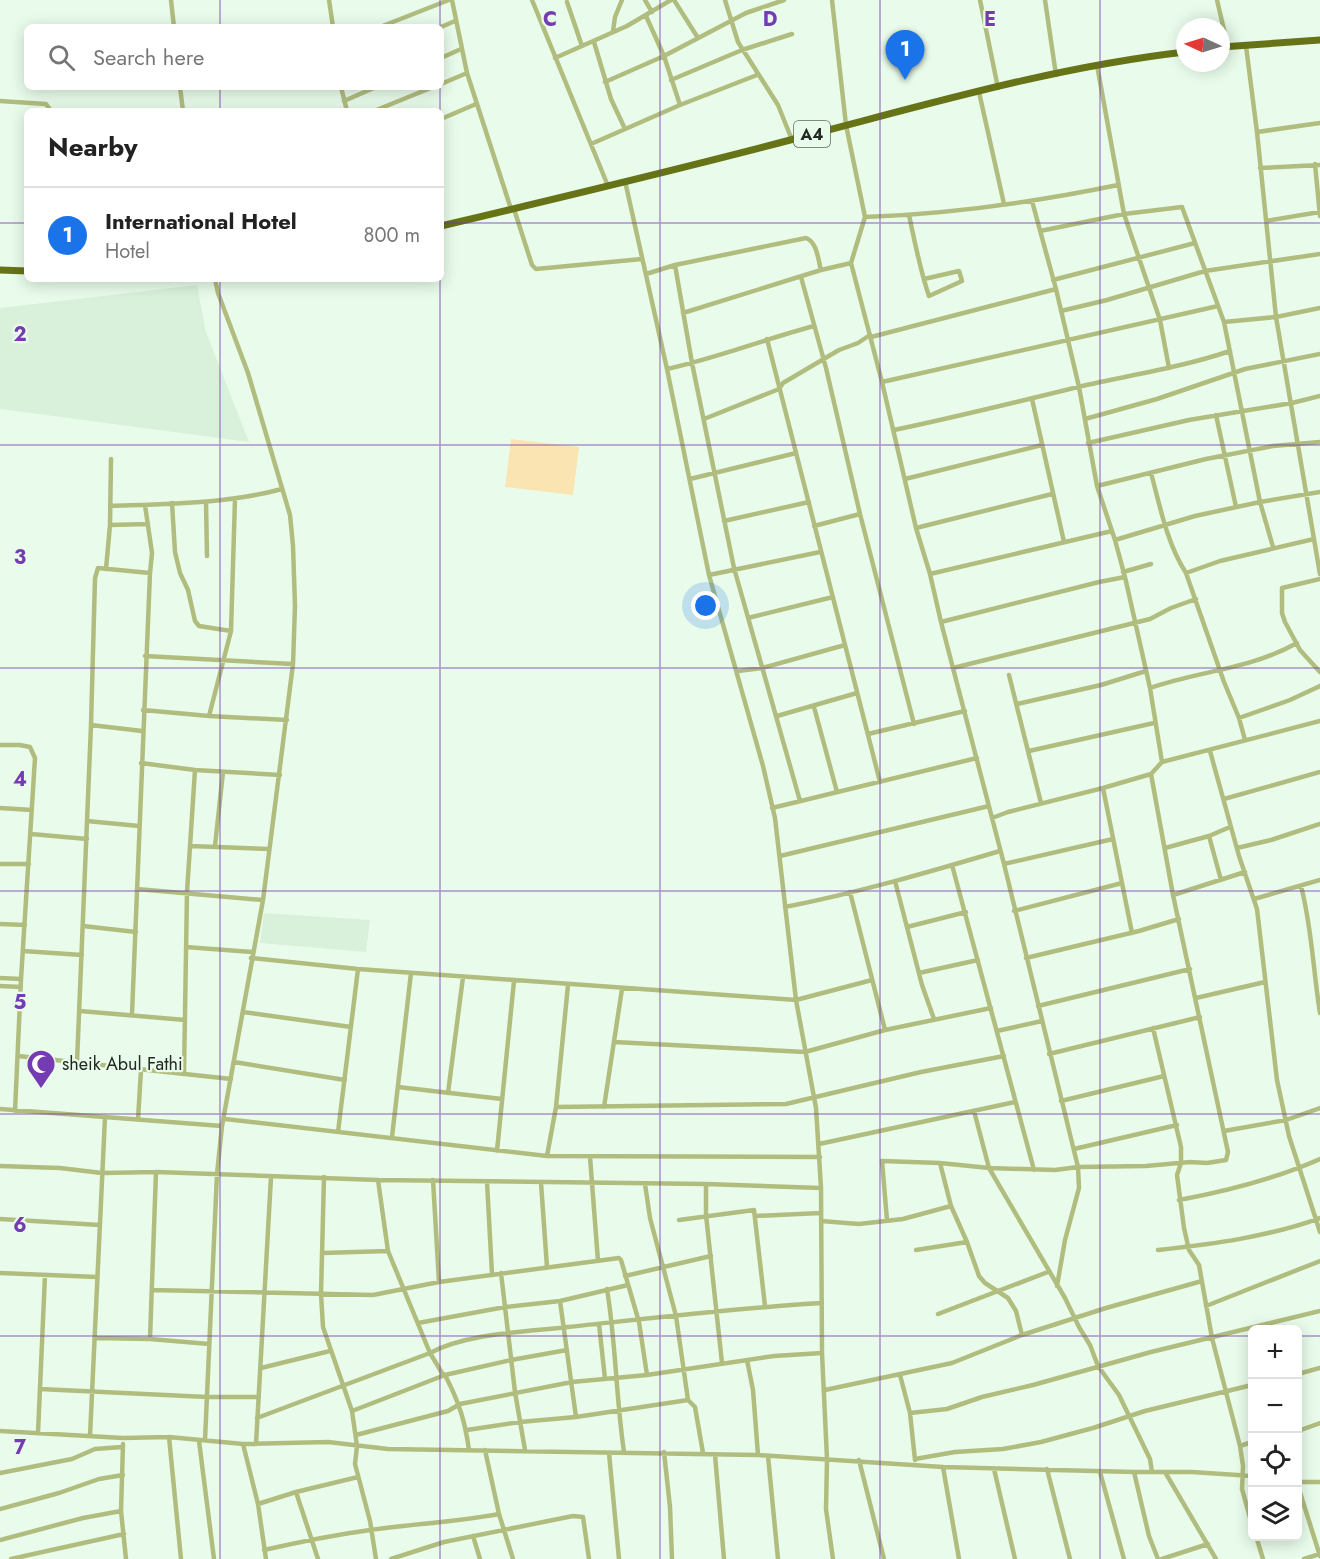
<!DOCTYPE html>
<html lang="en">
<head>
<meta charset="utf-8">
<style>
	:root { --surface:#fff; --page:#f2f2f2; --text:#222; --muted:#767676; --line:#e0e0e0; --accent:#1a73e8 }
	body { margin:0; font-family:Jost,sans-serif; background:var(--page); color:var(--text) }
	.controls { position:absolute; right:18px; bottom:18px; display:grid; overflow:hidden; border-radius:9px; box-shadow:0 3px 15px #0003 }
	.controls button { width:54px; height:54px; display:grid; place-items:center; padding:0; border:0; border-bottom:2px solid var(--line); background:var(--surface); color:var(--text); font:30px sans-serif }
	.compass { position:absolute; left:1176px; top:18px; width:54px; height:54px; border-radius:50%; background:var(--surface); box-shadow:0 3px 15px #0003; rotate:274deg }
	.you { position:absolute; left:706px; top:606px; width:21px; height:21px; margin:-15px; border:4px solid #fff; border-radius:50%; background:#1a73e8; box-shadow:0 0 0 9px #1a73e833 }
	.badge { display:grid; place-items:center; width:39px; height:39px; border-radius:50%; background:var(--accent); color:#fff; font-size:20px; font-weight:700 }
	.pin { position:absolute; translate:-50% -50px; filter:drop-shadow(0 2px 3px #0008) }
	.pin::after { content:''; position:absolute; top:32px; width:21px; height:18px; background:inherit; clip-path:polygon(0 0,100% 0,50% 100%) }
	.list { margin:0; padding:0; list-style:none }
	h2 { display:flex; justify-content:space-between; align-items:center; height:78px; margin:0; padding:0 24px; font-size:26px }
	h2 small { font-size:20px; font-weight:400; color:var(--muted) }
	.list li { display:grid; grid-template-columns:39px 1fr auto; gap:18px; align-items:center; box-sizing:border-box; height:96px; padding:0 24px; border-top:2px solid var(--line) }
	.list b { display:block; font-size:22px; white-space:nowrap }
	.list p { margin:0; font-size:20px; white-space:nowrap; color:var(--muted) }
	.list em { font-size:20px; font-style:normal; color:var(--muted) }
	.icon { flex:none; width:33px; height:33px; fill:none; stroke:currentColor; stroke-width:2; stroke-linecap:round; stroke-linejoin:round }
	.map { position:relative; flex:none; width:1320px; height:1559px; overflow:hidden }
	.search { position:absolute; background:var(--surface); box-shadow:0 3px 15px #0003; left:24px; top:24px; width:420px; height:66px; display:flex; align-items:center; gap:15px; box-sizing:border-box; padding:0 21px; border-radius:9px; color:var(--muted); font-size:22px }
	.panel { position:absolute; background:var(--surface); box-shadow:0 3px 15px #0003; left:24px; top:108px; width:420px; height:174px; border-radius:9px }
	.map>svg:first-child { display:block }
</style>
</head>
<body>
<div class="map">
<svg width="1320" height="1559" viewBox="0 0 1320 1559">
	<rect width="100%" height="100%" fill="#e9fceb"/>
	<path fill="#d9f1db" d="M 197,285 L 206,332 L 249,442 L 0,409 L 0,308 Z
		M 264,913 L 370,920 L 366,952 L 260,943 Z"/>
	<path fill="#fae4b2" d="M 511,439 L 579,447 L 573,495 L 505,487 Z"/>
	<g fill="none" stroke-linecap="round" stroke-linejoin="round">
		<path stroke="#b1bd7e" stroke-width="4.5" d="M 171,0 L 174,27
			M 329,0 L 333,27
			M 452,0 L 467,73 L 511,209
			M 532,0 L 608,186
			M 645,0 L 652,12
			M 674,0 L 698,38
			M 725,0 L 738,42 L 778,105 L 792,140
			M 832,0 L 846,125 L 865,217 L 851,263 L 882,382 L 916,528 L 930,574 L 941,622 L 1004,864 L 1078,1167 L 1079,1188 L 1065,1240 L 1057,1286
			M 980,0 L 998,88
			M 1045,0 L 1056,75
			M 1217,0 L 1228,47
			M 567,2 L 582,46
			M 646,16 L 664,56 L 680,105
			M 380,27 L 449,0
			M 441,27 L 455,21
			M 613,31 L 615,17 L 622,0
			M 594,42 L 611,99 L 625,129
			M 1246,46 L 1257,132 L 1276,317 L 1320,574
			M 441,58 L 461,49
			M 555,58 L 627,26 L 671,0
			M 1097,65 L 1124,214 L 1160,320 L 1169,368
			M 671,80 L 742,50 L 792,34
			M 605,82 L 664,56 L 746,13 L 784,0
			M 441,84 L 467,73
			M 180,87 L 183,111
			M 341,87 L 347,111
			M 979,92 L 1004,204
			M 0,101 L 46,104 L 49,108
			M 344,101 L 376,87
			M 374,111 L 433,87
			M 441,119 L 476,104
			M 1257,132 L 1320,123
			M 591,144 L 680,105 L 757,75
			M 1315,164 L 1320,216
			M 1260,168 L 1320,165
			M 625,181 L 667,369 L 709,575 L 763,766 L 775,818 L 796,1000 L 816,1108 L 821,1188 L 822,1353 L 827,1459 L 826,1509 L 833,1559
			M 1032,201 L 1056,289 L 1079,387 L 1097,486 L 1115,540 L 1125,577 L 1150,688 L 1162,762
			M 514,209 L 532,265 L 536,269 L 642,259
			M 909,215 C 915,243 920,270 929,296 L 962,281 L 959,271 L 924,279
			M 865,217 C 951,214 1035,202 1118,185
			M 1266,221 L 1320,212
			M 1040,231 L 1124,214 L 1182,207 L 1224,322 L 1260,502 L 1273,547
			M 675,265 L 692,363 L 734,568 L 800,801
			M 646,274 L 675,265 L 806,238 C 817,242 818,259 821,270
			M 801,277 L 826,368 L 860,514 L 914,724
			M 1053,280 L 1195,243
			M 1061,311 L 1107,300 L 1205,271 L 1320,254
			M 683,313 L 821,270 L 851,263
			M 1224,322 L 1276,317 L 1320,308
			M 871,337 L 1056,289
			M 767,339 L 880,782
			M 667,369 C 717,358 765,339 814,326
			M 882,382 L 1218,306
			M 1032,399 L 1064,542
			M 1216,415 L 1236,507
			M 704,419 L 779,389 L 783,383 L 839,350 L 858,343 L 870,335
			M 1085,419 L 1157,399 L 1245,369 L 1320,354
			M 894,430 C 956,417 1017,402 1078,387 C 1129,375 1180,368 1230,351
			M 1088,443 L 1189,420 L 1292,403 L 1320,396
			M 1151,473 C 1160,506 1167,544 1186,573 L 1224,682 L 1239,718 L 1245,740
			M 690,479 L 796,453
			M 905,479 L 1042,445
			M 1097,486 L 1206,459 L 1273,446 L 1320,442
			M 206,502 L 207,556
			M 172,503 L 175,552 L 180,573 L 188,590 L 195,621 L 199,626 L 231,631
			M 145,505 L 152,553 L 150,573
			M 110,506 C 168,504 226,504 282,489
			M 724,521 L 809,502
			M 110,525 L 148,524
			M 814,526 L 860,514
			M 916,528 L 1052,494
			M 1115,540 L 1195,516 L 1260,502 L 1320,492
			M 106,569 L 110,525 L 111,459
			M 1123,572 L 1151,564
			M 1186,573 L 1220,561 L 1314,539
			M 930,574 L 1112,531
			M 709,575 L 820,552
			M 1320,579 L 1282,588 L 1282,613 L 1285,622 L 1300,650 L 1320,672
			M 748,618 L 833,597
			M 941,622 L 1099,582 L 1125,577
			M 145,656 L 293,664
			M 953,668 L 1150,619 L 1171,608 L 1196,599
			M 738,671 L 762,668 L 845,645
			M 1009,675 L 1041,803
			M 1150,688 C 1199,671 1251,669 1297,643
			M 1017,704 L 1101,685 L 1146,671
			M 814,707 L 837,792
			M 143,710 L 209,716 L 287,720
			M 209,716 L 231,631 L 235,499
			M 777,716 L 857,693
			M 1239,718 L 1290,700 L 1320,686
			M 91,725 L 142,731
			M 868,734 L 965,711
			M 0,745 L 20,745 L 30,747 L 35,758 L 21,979 L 15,1111
			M 1029,751 L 1154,723
			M 1210,751 L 1239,856 L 1257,909 L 1277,1080 L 1289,1136 L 1320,1232
			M 141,763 L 195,770 L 280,775
			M 1103,788 L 1132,933
			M 1224,799 L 1320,772
			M 0,808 L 32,810
			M 772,808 L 977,758
			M 992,818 L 1008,812 L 1103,788 L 1151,774 L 1162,762 L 1320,721
			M 87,821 L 139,826
			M 31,834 L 87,839
			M 1209,836 L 1230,827
			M 190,846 L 269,849
			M 215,846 L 223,772
			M 1165,848 L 1209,836 L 1221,880
			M 1237,848 L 1271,840 L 1320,824
			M 780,856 L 989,806
			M 0,864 L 29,864
			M 1004,864 L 1113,839
			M 952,865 L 1034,1170
			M 895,881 L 922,985 L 934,1019
			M 1301,886 C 1312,928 1313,970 1320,1013
			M 137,889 L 263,900
			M 850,892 L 885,1030
			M 1173,895 L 1245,872
			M 1254,899 L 1320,880
			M 785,907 C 857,893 929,872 1000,851
			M 1014,911 L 1122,883
			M 0,924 L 25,925
			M 83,926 L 136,932
			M 907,927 L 966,912
			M 186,947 L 252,952
			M 23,951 L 82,955
			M 251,958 L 358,969 L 796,1000 L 872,980
			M 1026,958 L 1139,931 L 1179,919
			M 919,973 L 978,960
			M 0,978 L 21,979
			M 0,986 L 21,987
			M 1196,998 L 1265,982
			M 1038,1006 L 1190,969
			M 80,1011 L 185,1020
			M 243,1012 L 351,1027
			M 1153,1028 L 1181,1147 L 1181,1163 L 1177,1175 L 1184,1228 L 1189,1250 L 1199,1265 L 1212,1338 L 1240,1446 L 1243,1466 L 1242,1489 L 1252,1525
			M 997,1031 L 1042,1021
			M 614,1042 L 805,1052 L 885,1030 L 991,1008
			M 1049,1054 L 1200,1017
			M 18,1056 L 231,1079
			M 77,1062 L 91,725 L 95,578 L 98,568 L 150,573 L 132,1014
			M 234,1062 L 345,1080
			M 184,1074 L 187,892 L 195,770
			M 398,1087 L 502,1099
			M 448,1093 L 463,977
			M 1061,1101 L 1164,1076
			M 556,1107 L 786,1104 L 921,1072 L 1004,1056
			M 604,1107 L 622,989
			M 0,1109 L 222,1126
			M 974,1111 L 989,1168 L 1065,1298 L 1079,1327 L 1090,1345 L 1098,1366 L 1119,1395 L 1150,1459 L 1152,1472
			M 138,1119 L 141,1070
			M 225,1119 L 547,1156 L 820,1157
			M 1224,1131 L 1286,1120 L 1320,1108
			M 338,1132 L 358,969
			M 392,1137 L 411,973
			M 819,1144 L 1015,1102
			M 1074,1149 L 1177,1125
			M 497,1151 L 514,981
			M 547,1156 L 556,1107 L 568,985
			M 590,1157 L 598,1261
			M 940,1163 L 951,1206 L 967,1242 L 979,1276 L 985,1283 L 1008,1298 L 1016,1311 L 1022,1335
			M 0,1166 L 60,1168 L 102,1173 L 156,1172 L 378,1180 L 706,1184 L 821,1188
			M 324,1177 L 321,1294 L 323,1327 L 352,1411 L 357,1446 L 355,1464 L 370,1521 L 376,1559
			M 378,1180 L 388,1251 L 430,1353 L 442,1373 L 445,1375 C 459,1402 465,1421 469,1450
			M 433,1180 L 439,1282
			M 487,1182 L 492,1274
			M 541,1183 L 547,1267
			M 645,1184 L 650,1218 L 676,1316 L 688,1400 L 695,1407 L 703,1453
			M 706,1184 L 706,1215 L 722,1363
			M 1179,1200 C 1227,1191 1275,1179 1320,1159
			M 755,1216 L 821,1213
			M 0,1219 L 100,1225
			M 679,1220 L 754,1210 L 765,1306
			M 887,1220 L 882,1161 L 940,1163 L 989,1168 L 1055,1170 L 1078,1167 L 1146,1166 L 1190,1162 L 1207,1163 L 1226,1160 L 1228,1152 L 1173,895 L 1151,774
			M 821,1221 L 859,1224 L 903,1219 L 951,1206
			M 916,1250 L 967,1242
			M 1158,1250 C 1214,1244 1267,1237 1320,1218
			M 322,1253 L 388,1251
			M 0,1273 L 97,1277
			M 501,1273 L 515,1392 L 525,1450
			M 625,1276 L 711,1256
			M 607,1289 C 616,1344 616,1398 624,1452
			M 152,1290 L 373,1295 L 439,1282 L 619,1258 L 621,1260 L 639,1322 L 647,1375
			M 560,1301 L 576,1417
			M 1206,1306 L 1320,1261
			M 938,1314 L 1048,1272
			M 418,1323 L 505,1307 L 560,1301 L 628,1285
			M 599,1324 L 605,1379
			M 95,1338 L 150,1339 L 209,1344
			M 150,1339 L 156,1172
			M 747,1360 L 753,1390 L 758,1455
			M 261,1368 L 330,1351
			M 1298,1374 L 1320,1368
			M 900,1375 L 910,1413 L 915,1460
			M 40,1389 L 207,1397 L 259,1397
			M 825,1390 L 952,1363 L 1022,1335 L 1106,1308 L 1202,1281
			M 352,1411 L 445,1375 L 511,1360 L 567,1350
			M 910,1413 L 947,1409 L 982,1397 L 1033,1385 L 1151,1352 L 1320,1311
			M 257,1418 L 430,1353 C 467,1333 526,1332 568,1327 C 653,1318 737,1308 822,1303
			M 467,1430 L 520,1422 L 576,1417 L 688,1400
			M 0,1431 L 123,1438 L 169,1437 L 243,1444 L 328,1442 L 388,1449 L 758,1455 L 943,1467 L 1134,1472 L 1192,1472 L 1252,1476
			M 1298,1431 L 1320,1423
			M 38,1433 L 45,1275
			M 356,1435 L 448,1411 L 460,1404 L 572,1382 L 647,1375 L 774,1356 L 822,1353
			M 90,1436 L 105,1117
			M 169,1437 L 181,1559
			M 205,1440 L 217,1174 L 222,1126 L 263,900 L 293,664 L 295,606 L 293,546 L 290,515 L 248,373 L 218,293 L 215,279
			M 199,1441 L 214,1559
			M 123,1444 L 121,1511 L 126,1559
			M 243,1444 L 258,1504 L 266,1559
			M 256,1444 L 271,1177
			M 1240,1446 L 1252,1442
			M 485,1450 L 499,1514 L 513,1559
			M 664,1452 L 670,1507 L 672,1559
			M 609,1453 L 619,1559
			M 715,1455 L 724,1559
			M 768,1456 L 778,1559
			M 915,1459 L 955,1452 L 1003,1449 L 1041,1442 L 1093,1428 L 1145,1411 L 1252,1385
			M 859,1460 L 884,1559
			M 943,1467 L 959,1559
			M 994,1469 L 1015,1559
			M 1047,1469 L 1070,1559
			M 1100,1472 L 1124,1559
			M 1134,1472 L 1149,1536 L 1158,1559
			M 1165,1472 L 1216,1559
			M 0,1473 L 72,1459 L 95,1449 L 122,1447
			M 1298,1482 L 1320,1482
			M 1298,1486 L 1320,1556
			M 296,1492 L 318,1559
			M 258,1504 L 296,1492 L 358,1477
			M 0,1509 L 59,1493 L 99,1479 L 123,1475
			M 473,1536 L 480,1559
			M 1256,1536 L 1263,1559
			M 0,1540 L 83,1518 L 121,1511
			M 264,1550 C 299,1542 334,1535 370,1530 C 413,1524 456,1522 499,1514
			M 11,1559 L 124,1534
			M 391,1559 L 444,1542 L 573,1516 L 583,1517 L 589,1559
			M 1162,1559 L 1208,1544
			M 1304,1559 L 1320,1554"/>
		<path stroke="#677317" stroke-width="7" d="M 1221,47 L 1320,40
			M 441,226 C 559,198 677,170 794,139 C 922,106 1053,67 1185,52
			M 0,270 L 27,271"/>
	</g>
	<path fill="none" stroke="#743bb2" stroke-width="1.5" stroke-opacity="0.55" d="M 220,0 L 220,27M 440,0 L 440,27M 660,0 L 660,1559M 880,0 L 880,1559M 1100,0 L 1100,1559M 220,87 L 220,111M 440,87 L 440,111M 0,223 L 27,223M 441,223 L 1320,223M 220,279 L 220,1559M 440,279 L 440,1559M 0,445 L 1320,445M 0,668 L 1320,668M 0,891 L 1320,891M 0,1114 L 1320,1114M 0,1336 L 1252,1336M 1298,1336 L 1320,1336"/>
	<defs>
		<g id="mosque-pin" transform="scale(1.5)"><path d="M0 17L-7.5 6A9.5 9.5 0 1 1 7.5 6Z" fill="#743bb2" stroke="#e9fceb"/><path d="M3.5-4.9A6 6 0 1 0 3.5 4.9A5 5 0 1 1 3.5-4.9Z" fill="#fff"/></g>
	</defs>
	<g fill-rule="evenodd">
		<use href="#mosque-pin" x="41" y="1064"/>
	</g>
	<g text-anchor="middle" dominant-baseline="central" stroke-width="4.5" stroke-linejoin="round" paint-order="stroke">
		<rect fill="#e9fceb" stroke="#5e685e" stroke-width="1.5" x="794" y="121" width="36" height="26" rx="4.5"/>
		<g font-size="16" font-weight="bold" fill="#222822">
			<text x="812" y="134">A4</text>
		</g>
		<g font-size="18" fill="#222822" stroke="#e9fceb" text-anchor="start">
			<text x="62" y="1064">sheik Abul Fathi</text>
		</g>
	</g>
	<g font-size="20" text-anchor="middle" font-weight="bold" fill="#743bb2" stroke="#e9fceb" stroke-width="4.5" stroke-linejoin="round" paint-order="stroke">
		<text x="550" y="26">C</text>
		<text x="770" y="26">D</text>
		<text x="990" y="26">E</text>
		<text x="20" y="341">2</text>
		<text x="20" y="564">3</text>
		<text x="20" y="786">4</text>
		<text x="20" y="1009">5</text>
		<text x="20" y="1232">6</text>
		<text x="20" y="1454">7</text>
	</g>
</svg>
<div class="controls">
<button>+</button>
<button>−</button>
<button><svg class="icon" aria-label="locate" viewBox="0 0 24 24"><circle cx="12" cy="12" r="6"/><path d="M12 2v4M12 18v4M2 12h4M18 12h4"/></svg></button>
<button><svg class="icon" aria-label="layers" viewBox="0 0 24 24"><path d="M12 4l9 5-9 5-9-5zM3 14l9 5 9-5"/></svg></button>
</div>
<svg class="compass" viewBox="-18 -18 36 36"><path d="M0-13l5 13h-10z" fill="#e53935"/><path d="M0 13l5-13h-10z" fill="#767676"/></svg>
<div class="you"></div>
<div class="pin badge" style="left:905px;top:80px">1</div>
<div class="search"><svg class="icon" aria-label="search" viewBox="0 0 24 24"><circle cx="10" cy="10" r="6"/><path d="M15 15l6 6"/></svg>Search here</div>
<section class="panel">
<h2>Nearby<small></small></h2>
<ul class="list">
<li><span class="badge">1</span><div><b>International Hotel</b><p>Hotel</p></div><em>800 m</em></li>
</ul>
</section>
</div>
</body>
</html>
